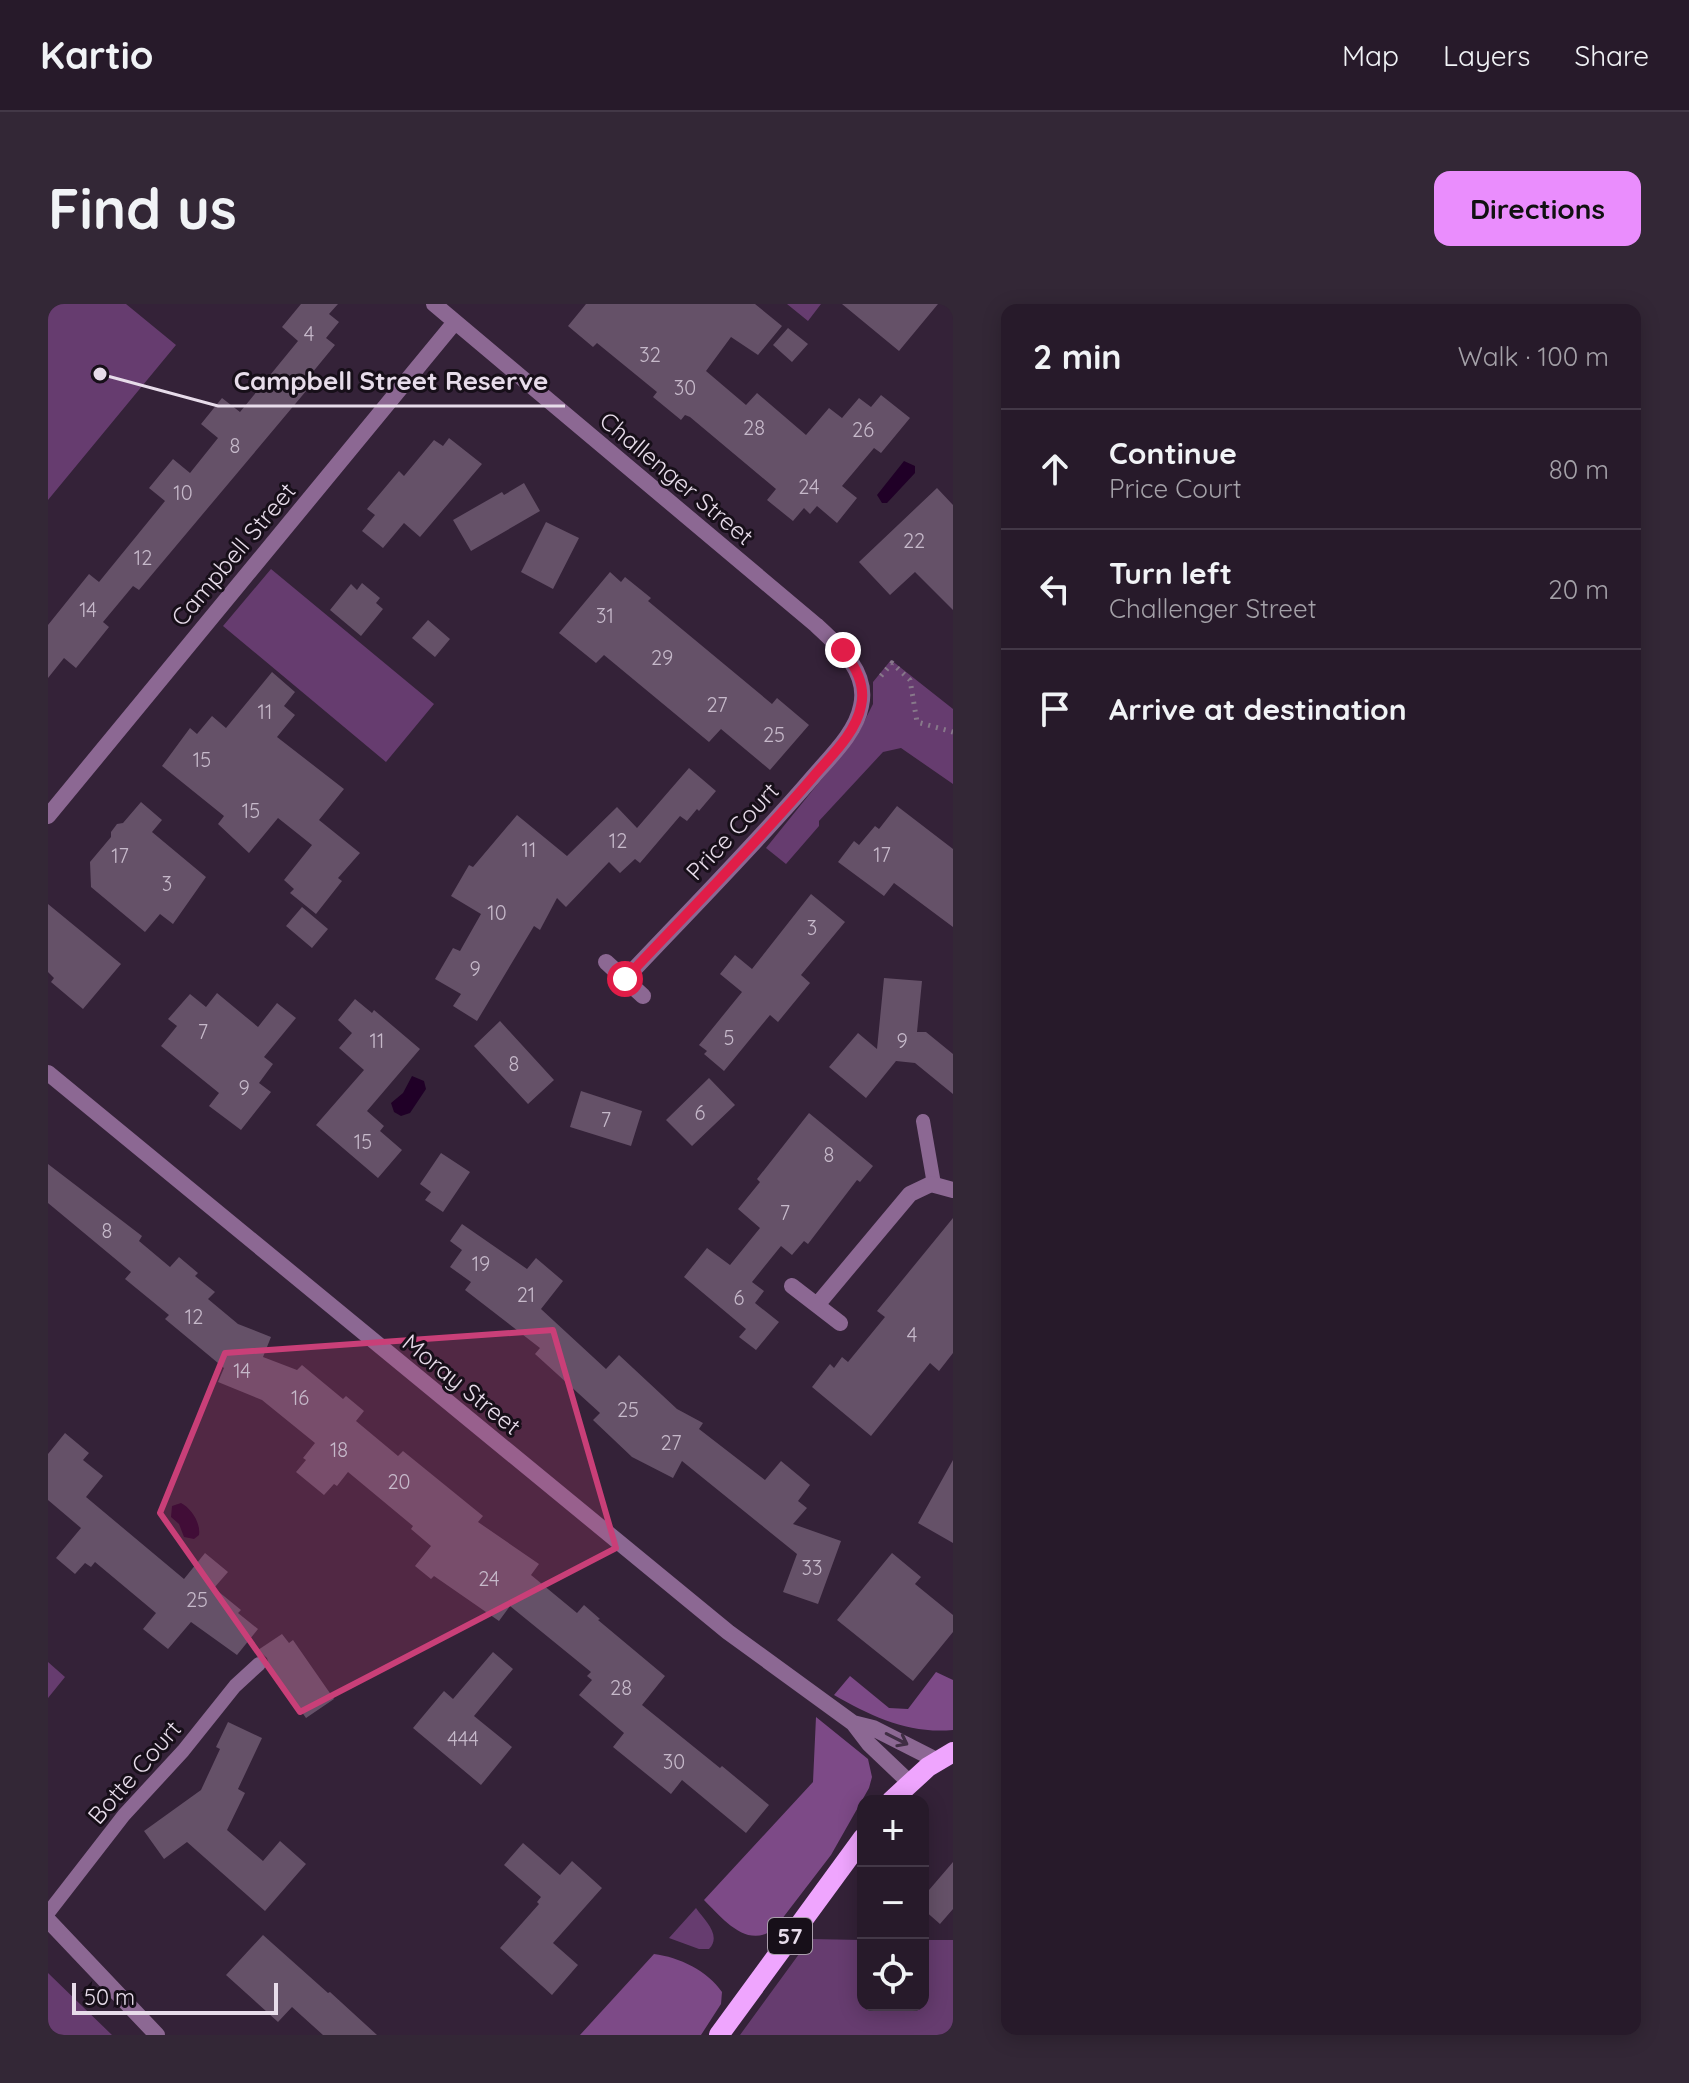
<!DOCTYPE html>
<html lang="en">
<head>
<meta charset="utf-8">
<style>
	:root { --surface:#271a2a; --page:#332736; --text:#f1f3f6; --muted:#a4a1a8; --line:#433847; --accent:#ea8dfd }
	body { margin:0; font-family:Quicksand,sans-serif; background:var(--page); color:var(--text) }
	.controls { position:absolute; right:24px; bottom:24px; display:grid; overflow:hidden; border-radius:16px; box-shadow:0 4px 20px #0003 }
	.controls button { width:72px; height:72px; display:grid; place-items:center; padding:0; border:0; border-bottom:2px solid var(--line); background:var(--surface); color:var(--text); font:40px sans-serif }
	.scale { position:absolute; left:24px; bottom:20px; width:206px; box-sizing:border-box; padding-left:8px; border:4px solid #e7dcea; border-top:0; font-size:22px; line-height:28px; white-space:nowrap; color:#e7dcea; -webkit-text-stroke:6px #170f19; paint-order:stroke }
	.stop { position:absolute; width:24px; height:24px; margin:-18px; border:6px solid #e11d48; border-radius:50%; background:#fff }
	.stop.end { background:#e11d48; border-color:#fff; box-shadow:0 2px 8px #0008 }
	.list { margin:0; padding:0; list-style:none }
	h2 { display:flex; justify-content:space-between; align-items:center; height:104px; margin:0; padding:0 32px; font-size:34px }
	h2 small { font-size:26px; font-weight:400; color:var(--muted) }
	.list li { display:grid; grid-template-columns:52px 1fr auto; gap:24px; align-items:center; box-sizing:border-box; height:120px; padding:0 32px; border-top:2px solid var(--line) }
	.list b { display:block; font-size:30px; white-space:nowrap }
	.list p { margin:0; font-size:26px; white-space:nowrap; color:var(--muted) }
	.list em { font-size:26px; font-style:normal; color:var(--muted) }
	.icon { flex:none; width:44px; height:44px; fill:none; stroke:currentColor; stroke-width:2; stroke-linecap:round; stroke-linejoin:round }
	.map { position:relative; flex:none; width:905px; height:1731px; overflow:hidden; border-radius:16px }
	header { display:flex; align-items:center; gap:48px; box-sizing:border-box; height:112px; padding:0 40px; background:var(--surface); border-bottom:2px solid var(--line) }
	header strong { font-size:38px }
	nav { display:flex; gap:44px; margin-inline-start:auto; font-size:28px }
	.intro { display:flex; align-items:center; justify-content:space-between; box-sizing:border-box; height:192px; padding:0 48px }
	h1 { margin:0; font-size:56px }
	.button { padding:20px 36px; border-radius:16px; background:var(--accent); color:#111; font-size:28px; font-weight:700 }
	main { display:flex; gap:48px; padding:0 48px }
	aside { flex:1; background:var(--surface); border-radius:16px; box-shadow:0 4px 20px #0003 }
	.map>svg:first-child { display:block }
</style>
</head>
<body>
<header>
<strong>Kartio</strong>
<nav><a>Map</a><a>Layers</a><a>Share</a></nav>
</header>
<div class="intro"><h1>Find us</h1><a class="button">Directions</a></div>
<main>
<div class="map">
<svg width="905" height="1731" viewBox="0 0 905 1731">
	<rect width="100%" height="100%" fill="#342238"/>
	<path fill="#663c6f" d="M 0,0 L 78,0 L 128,41 L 0,196 Z
		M 739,0 L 773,0 L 760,17 Z
		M 223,265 L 386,400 L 338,458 L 175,322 Z
		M 843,356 L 905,405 L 905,480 L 853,444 L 835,448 L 771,517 L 771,522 L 738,560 L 718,544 L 810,430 L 825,400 L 825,378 Z
		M 0,1358 L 17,1373 L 0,1394 Z
		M 648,1604 C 657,1617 674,1631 661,1645 L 651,1645 L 621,1634 Z
		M 762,1635 L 815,1636 L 815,1701 L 875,1701 L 875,1636 L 905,1636 L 905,1731 L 692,1731 Z
		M 0,1669 L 64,1731 L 0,1731 Z"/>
	<path fill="#7d4a87" d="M 888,1368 L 905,1376 L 905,1426 C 860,1430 825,1413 786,1391 L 802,1372 L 841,1404 L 860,1405 Z
		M 768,1413 L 820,1455 L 824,1473 L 821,1484 L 783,1551 L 727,1624 C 700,1647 674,1614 656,1596 L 765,1478 Z
		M 606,1650 C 631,1653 660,1667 674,1688 L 673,1700 L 653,1731 L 532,1731 Z"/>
	<path fill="#200027" d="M 856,157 L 867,162 L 867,169 L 839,199 L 834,199 L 829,191 Z
		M 364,772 L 376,777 L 378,785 L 362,809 L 353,812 L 346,808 L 343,799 L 355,789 Z
		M 133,1199 C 143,1204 153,1219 151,1231 L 146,1235 L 136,1233 L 131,1220 L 123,1213 L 124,1202 Z"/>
	<path fill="#655168" d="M 253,0 L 290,0 L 281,10 L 291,18 L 278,34 L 287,41 L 264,69 L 269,74 L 91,286 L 85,282 L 55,318 L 61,323 L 28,364 L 16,354 L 0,374 L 0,321 L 41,270 L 51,278 L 117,197 L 101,184 L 125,155 L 142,169 L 170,134 L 153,120 L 174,94 L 192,108 L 250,37 L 234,23 Z
		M 538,0 L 707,0 L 734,22 L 710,51 L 683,33 L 658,67 L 698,101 L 709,89 L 758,131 L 781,104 L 794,114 L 811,94 L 823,103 L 833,91 L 862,114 L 833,149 L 826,144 L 794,182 L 809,194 L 789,219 L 769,202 L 762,210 L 756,204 L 745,217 L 719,196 L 728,185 L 642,113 L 637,111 L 633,116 L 605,93 L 609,88 L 549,39 L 545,43 L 520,22 Z
		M 794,0 L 890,0 L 851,47 Z
		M 740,24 L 760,40 L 744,58 L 725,41 Z
		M 401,134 L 434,160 L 372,233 L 356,219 L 335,244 L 314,227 L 327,211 L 319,205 L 351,167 L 356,172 L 386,136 L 395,142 Z
		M 476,179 L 492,207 L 423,247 L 405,216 L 454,188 L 456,191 Z
		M 889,184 L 905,201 L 905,306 L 867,268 L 842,291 L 811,258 Z
		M 498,218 L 531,234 L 505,285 L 473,268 Z
		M 562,268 L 573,278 L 577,273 L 603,294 L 600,297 L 724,400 L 729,394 L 761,421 L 722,466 L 673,425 L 661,438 L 556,351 L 548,359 L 511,329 Z
		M 314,279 L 332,294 L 328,299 L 335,305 L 313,332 L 282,306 L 303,280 L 309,286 Z
		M 380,316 L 402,335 L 387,353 L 364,334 Z
		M 224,368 L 247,388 L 236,402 L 247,411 L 229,433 L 296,485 L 271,516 L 312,549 L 290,574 L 294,577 L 268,610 L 242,589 L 246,585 L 236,576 L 264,541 L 230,514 L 201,549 L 170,520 L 176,512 L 114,462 L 142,424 L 149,430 L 164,412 L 178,424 Z
		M 641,464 L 668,487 L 651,507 L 649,505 L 639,517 L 632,512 L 592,559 L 587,555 L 572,569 L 561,558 L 518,603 L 509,594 L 492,626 L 486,622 L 429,717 L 405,702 L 413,690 L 387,675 L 405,644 L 412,647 L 433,610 L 403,592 L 421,561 L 425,563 L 469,511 L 519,552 L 569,503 L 589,524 Z
		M 93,498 L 114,516 L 104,528 L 158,573 L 125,620 L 112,610 L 97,628 L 43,583 L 42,558 L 63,533 L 63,528 L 69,520 L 75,519 Z
		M 849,502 L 905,545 L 905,623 L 846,579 L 836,592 L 790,558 L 806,537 L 811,541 L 827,522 L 831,525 Z
		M 763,590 L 797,618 L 753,671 L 762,679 L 730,718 L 722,711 L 676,767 L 656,750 L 659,747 L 651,741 L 694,688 L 672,670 L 687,651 L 704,665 Z
		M 0,600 L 73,660 L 35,705 L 3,678 L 6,674 L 0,668 Z
		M 254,603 L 280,625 L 264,644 L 238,622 Z
		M 836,674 L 874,677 L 869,728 L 878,728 L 905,750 L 905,790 L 867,759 L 848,757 L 818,794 L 781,763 L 810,729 L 829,745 Z
		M 169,689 L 210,723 L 229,699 L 248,714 L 216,753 L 225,760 L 211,779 L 223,788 L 193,826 L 161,802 L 171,789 L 113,742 L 129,722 L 120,715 L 142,690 L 158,703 Z
		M 307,695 L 324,709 L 326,706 L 372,745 L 319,807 L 336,822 L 332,827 L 354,846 L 330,874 L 268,821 L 316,766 L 291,744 L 304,729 L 290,716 Z
		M 452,717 L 506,776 L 480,800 L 426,742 Z
		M 661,774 L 687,801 L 644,842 L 618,816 Z
		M 533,787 L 594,807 L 583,842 L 522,823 Z
		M 761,809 L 825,862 L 812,878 L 809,876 L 760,940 L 756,937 L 744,951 L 733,942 L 704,978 L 716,987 L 707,999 L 731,1018 L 708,1046 L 691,1033 L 698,1025 L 636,973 L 659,944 L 682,961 L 712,924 L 690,905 L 712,878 L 709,875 Z
		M 393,849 L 422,868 L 395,908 L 377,896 L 383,888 L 372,880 Z
		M 0,860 L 94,932 L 91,937 L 122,963 L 131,953 L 150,969 L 147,972 L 167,988 L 160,995 L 190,1020 L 223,1033 L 215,1053 L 249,1066 L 254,1061 L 295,1095 L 298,1092 L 316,1107 L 308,1117 L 350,1152 L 355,1147 L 435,1212 L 430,1218 L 491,1260 L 483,1271 L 529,1309 L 536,1301 L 552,1315 L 550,1316 L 617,1372 L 594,1401 L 672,1464 L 674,1462 L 721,1501 L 698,1529 L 634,1476 L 623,1490 L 565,1443 L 576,1429 L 531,1391 L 544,1376 L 539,1372 L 543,1368 L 462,1302 L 451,1317 L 386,1272 L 383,1275 L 367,1262 L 383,1242 L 363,1225 L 365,1222 L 300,1168 L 289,1182 L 286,1180 L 276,1191 L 248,1168 L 258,1156 L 255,1154 L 267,1139 L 214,1096 L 170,1078 L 176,1064 L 117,1015 L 121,1011 L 77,975 L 83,968 L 0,899 Z
		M 905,914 L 905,1049 L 891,1067 L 882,1059 L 823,1132 L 764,1083 L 782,1060 L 786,1064 L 794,1053 L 800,1058 L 837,1013 L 829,1007 Z
		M 414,920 L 479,965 L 488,954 L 515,977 L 493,1005 L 558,1065 L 571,1051 L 629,1105 L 655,1119 L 651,1125 L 717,1176 L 733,1157 L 762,1181 L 750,1197 L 759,1204 L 745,1220 L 793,1237 L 770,1300 L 735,1288 L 749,1250 L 634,1157 L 625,1174 L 584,1153 L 545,1116 L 552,1109 L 487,1050 L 492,1044 L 417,986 L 423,978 L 402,963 L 414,946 L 402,937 Z
		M 17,1129 L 41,1149 L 35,1156 L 55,1172 L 38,1193 L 136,1275 L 157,1249 L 180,1268 L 166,1284 L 193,1306 L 190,1309 L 210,1325 L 189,1351 L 143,1318 L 120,1345 L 95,1325 L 108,1309 L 47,1258 L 43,1263 L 37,1259 L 27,1270 L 8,1254 L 33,1224 L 0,1196 L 0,1150 Z
		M 905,1156 L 905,1239 L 870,1219 Z
		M 844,1249 L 873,1273 L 867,1280 L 905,1311 L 905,1328 L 865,1377 L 789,1316 Z
		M 234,1330 L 241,1339 L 245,1336 L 286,1395 L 258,1414 L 221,1361 L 219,1354 L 210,1346 Z
		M 445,1348 L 465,1365 L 426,1412 L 464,1443 L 433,1481 L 365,1424 L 396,1387 L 405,1395 Z
		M 180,1418 L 214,1434 L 190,1485 L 197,1489 L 179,1526 L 215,1557 L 232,1537 L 258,1560 L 217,1607 L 139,1538 L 116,1555 L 96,1527 L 153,1486 L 172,1445 L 168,1443 Z
		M 475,1539 L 512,1571 L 524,1557 L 554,1584 L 505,1639 L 530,1661 L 504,1691 L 452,1644 L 491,1600 L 489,1598 L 493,1593 L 456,1561 Z
		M 905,1558 L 905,1605 L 892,1620 L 875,1605 L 875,1593 Z
		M 215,1631 L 280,1689 L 282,1688 L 329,1731 L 275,1731 L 244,1703 L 230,1718 L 178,1671 Z"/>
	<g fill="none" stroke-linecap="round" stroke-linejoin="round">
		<path stroke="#87788a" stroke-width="5" stroke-dasharray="2 6" stroke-linecap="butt" d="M 833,372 L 844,359 L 862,376 L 869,418 L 905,428"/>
		<path stroke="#8c6893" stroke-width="14" d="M 875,817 L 886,880
			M 0,1609 L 76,1511 L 135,1447 L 187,1382 L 211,1360"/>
		<path stroke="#8c6893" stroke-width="16" d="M 386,0 L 768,321 C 791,342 821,368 813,402 C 808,429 782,453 765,473 C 705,543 640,608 577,675
			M 0,512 L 407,18
			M 558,658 L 595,692
			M 0,769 L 680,1328 L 805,1419 L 821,1440 L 861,1478
			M 744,982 L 792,1019
			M 769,1001 L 862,890 L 883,880 L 905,886
			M 805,1419 L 825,1424 L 890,1457
			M 0,1616 L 109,1731"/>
		<path stroke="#efa5fe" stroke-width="20" d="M 843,1497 L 880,1463 L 905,1448
			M 671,1731 L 815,1534"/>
	</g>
	<defs><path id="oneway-shaft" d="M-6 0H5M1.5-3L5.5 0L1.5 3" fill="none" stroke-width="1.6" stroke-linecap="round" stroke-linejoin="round" transform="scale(2)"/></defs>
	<use stroke="#402e44" href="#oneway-shaft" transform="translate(849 1435) rotate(27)"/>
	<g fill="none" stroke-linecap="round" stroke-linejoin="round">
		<path stroke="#e11d48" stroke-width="10" d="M 577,675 C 640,608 705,543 765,473 C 782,453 808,429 813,402 C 818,381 807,362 795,346"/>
	</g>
	<path fill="#c93f78" fill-opacity="0.2" stroke="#c93f78" stroke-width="6" stroke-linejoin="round" d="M 505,1026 L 568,1244 L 252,1408 L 112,1209 L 177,1049 Z"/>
	<g text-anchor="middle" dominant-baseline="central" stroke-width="6" stroke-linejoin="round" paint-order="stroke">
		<g font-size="20" fill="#c6b9ca">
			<text x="261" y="29">4</text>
			<text x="602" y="50">32</text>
			<text x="637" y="83">30</text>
			<text x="706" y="123">28</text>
			<text x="815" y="125">26</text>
			<text x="187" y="141">8</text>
			<text x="761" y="182">24</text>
			<text x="135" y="188">10</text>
			<text x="866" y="236">22</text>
			<text x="95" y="253">12</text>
			<text x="40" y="305">14</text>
			<text x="557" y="311">31</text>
			<text x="614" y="353">29</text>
			<text x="669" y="400">27</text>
			<text x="217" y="407">11</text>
			<text x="726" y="430">25</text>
			<text x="154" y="455">15</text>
			<text x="203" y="506">15</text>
			<text x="570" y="536">12</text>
			<text x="481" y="545">11</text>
			<text x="834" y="550">17</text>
			<text x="72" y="551">17</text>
			<text x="119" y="579">3</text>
			<text x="449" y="608">10</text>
			<text x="764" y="623">3</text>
			<text x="427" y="664">9</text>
			<text x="155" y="727">7</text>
			<text x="681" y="733">5</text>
			<text x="329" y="736">11</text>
			<text x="854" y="736">9</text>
			<text x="466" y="759">8</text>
			<text x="196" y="783">9</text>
			<text x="652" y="808">6</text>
			<text x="558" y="815">7</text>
			<text x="315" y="837">15</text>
			<text x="781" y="850">8</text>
			<text x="737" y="908">7</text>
			<text x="59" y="926">8</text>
			<text x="433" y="959">19</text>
			<text x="478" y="990">21</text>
			<text x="691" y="993">6</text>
			<text x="146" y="1012">12</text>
			<text x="864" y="1030">4</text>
			<text x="194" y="1066">14</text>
			<text x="252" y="1093">16</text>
			<text x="580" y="1105">25</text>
			<text x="623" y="1138">27</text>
			<text x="291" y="1145">18</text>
			<text x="351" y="1177">20</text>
			<text x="764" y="1263">33</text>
			<text x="441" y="1274">24</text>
			<text x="149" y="1295">25</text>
			<text x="573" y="1383">28</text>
			<text x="415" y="1434">444</text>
			<text x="626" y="1457">30</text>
		</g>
		<rect fill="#170f19" stroke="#a99eab" stroke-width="2" x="720" y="1614" width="44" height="36" rx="6"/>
		<g font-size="22" font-weight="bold" fill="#e7dcea">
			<text x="742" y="1632">57</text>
		</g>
		<g font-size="24" fill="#e7dcea" stroke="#170f19">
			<text transform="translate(629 174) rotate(40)">Challenger Street</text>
			<text transform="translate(185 250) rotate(-50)">Campbell Street</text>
			<text transform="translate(684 527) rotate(-47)">Price Court</text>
			<text transform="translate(414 1080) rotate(39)">Moray Street</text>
			<text transform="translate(86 1468) rotate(-49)">Botte Court</text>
		</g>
	</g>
	<path fill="none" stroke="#e7dcea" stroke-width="3" d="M52 70L170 102H517"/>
	<circle fill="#e7dcea" stroke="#170f19" stroke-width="3" cx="52" cy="70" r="8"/>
	<g font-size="26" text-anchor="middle" font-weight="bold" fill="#e7dcea" stroke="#170f19" stroke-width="6" stroke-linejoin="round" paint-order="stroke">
		<text x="343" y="86">Campbell Street Reserve</text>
	</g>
</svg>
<div class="controls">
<button>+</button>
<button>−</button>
<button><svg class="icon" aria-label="locate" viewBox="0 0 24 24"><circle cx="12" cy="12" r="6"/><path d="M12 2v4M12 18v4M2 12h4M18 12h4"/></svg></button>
</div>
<div class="scale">50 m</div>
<div class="stop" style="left:577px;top:675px"></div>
<div class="stop end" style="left:795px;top:346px"></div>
</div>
<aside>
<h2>2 min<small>Walk · 100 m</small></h2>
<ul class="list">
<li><svg class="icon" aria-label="ahead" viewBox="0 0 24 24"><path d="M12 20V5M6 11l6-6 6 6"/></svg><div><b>Continue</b><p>Price Court</p></div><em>80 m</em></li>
<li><svg class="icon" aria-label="left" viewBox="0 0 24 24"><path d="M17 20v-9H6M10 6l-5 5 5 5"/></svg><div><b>Turn left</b><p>Challenger Street</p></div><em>20 m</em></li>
<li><svg class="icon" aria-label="arrive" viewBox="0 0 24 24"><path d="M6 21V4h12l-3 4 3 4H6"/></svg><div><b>Arrive at destination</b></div></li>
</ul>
</aside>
</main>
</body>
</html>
